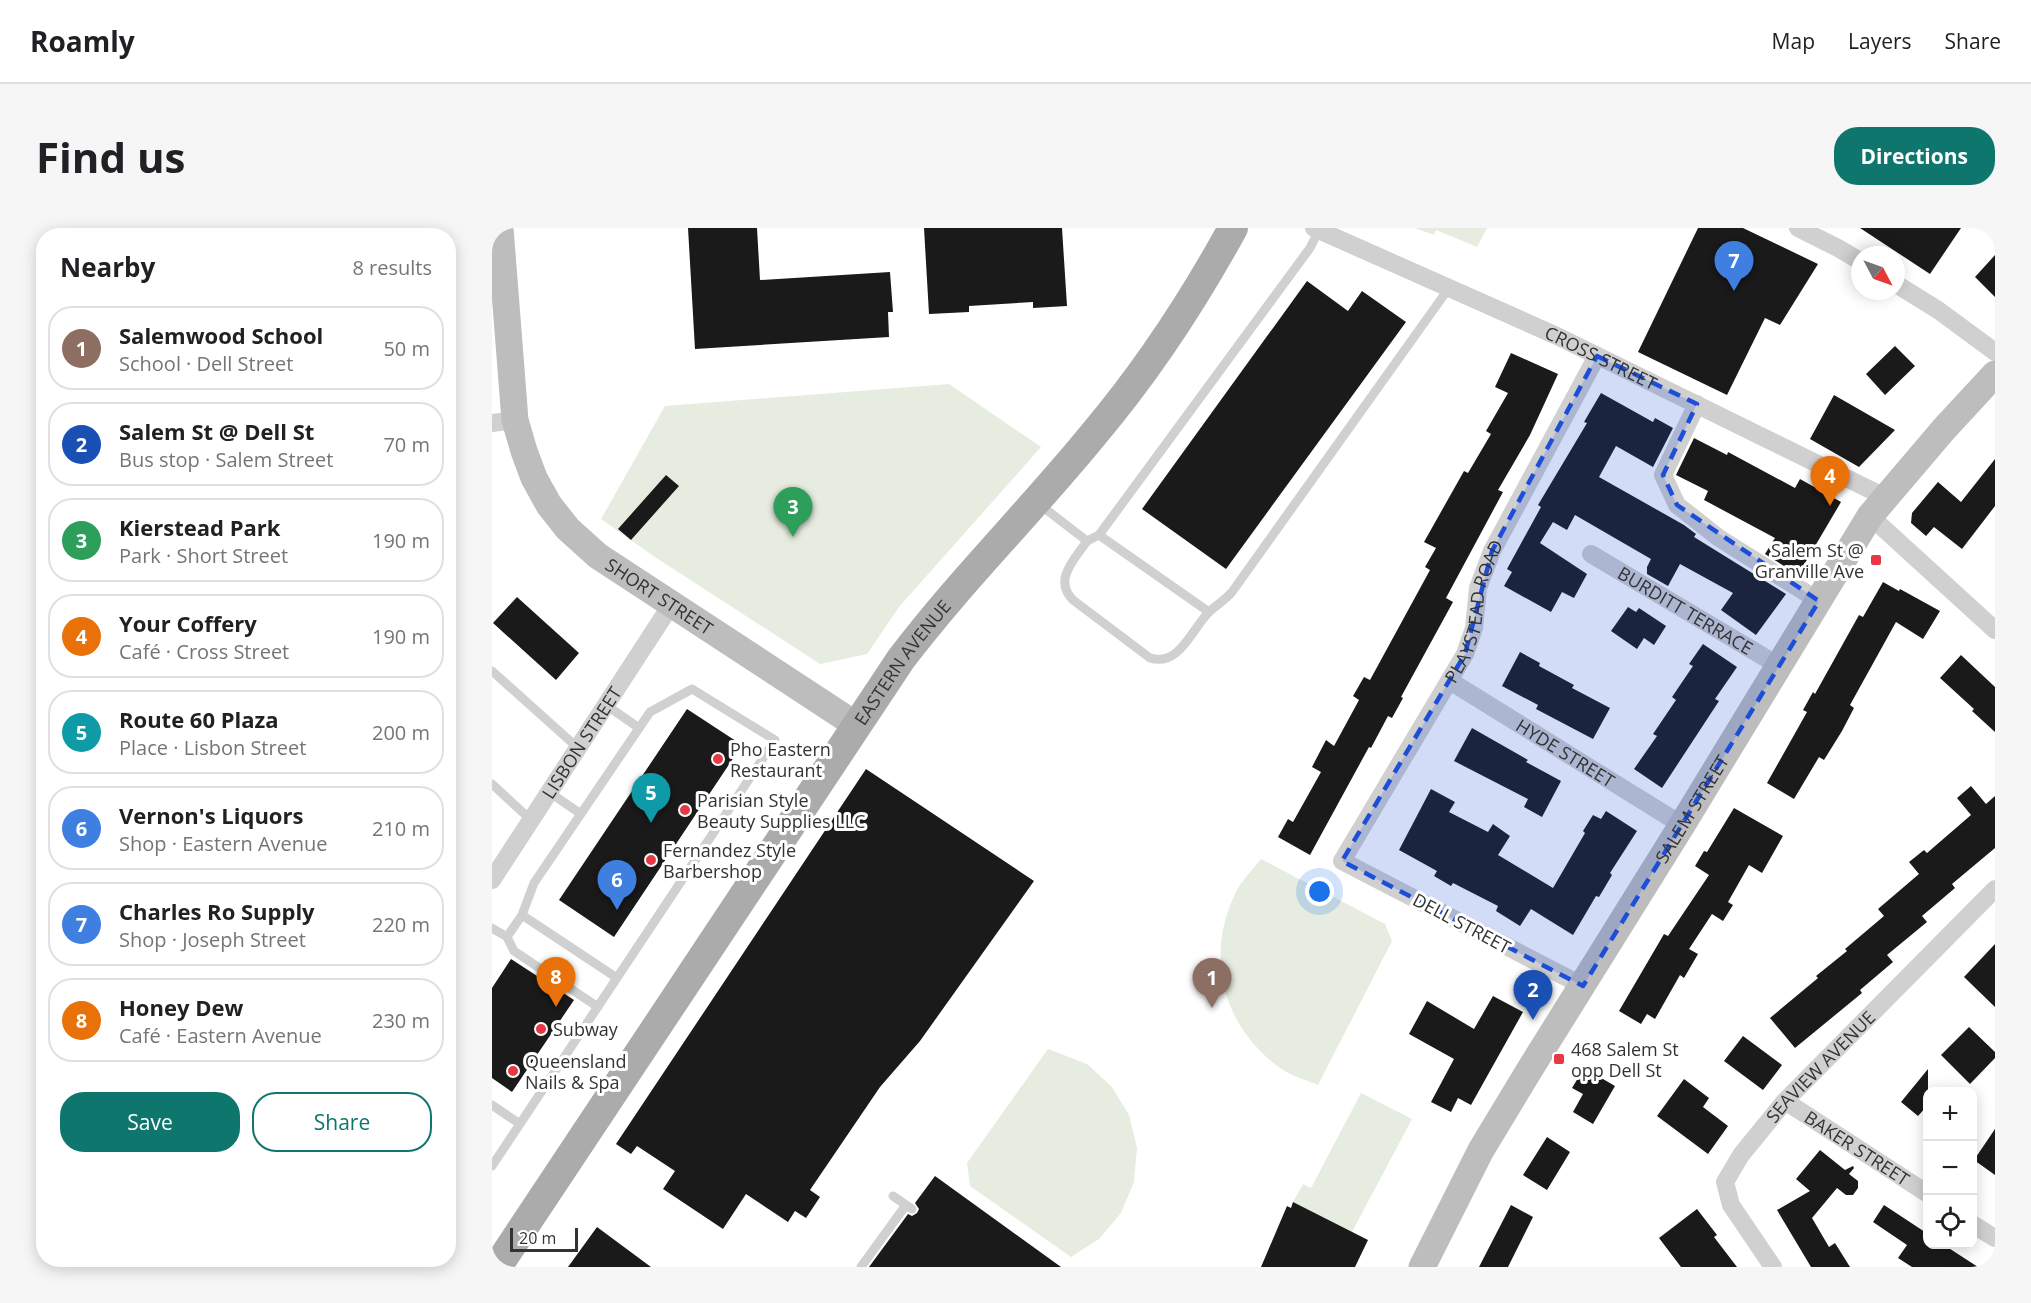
<!DOCTYPE html>
<html lang="en">
<head>
<meta charset="utf-8">
<style>
	:root { --surface:#fff; --page:#f6f6f6; --text:#202124; --muted:#757577; --line:#e0e0e0; --accent:#0f766e }
	body { margin:0; font-family:"Open Sans",sans-serif; background:var(--page); color:var(--text) }
	.controls { position:absolute; right:18px; bottom:18px; display:grid; overflow:hidden; border-radius:12px; box-shadow:0 3px 15px #0003 }
	.controls button { width:54px; height:54px; display:grid; place-items:center; padding:0; border:0; border-bottom:2px solid var(--line); background:var(--surface); color:var(--text); font:30px sans-serif }
	.compass { position:absolute; left:1359px; top:18px; width:54px; height:54px; border-radius:50%; background:var(--surface); box-shadow:0 3px 15px #0003; rotate:131deg }
	.scale { position:absolute; left:18px; bottom:15px; width:68px; box-sizing:border-box; padding-left:6px; border:3px solid #333; border-top:0; font-size:16px; line-height:21px; white-space:nowrap; color:#333; -webkit-text-stroke:4px #fff; paint-order:stroke }
	.you { position:absolute; left:828px; top:664px; width:21px; height:21px; margin:-15px; border:4px solid #fff; border-radius:50%; background:#1a73e8; box-shadow:0 0 0 9px #1a73e833 }
	.badge { display:grid; place-items:center; width:39px; height:39px; border-radius:50%; background:var(--accent); color:#fff; font-size:20px; font-weight:700 }
	.pin { position:absolute; translate:-50% -50px; filter:drop-shadow(0 2px 3px #0008) }
	.pin::after { content:''; position:absolute; top:32px; width:21px; height:18px; background:inherit; clip-path:polygon(0 0,100% 0,50% 100%) }
	.list { margin:0; padding:0; list-style:none }
	h2 { display:flex; justify-content:space-between; align-items:center; height:78px; margin:0; padding:0 24px; font-size:26px }
	h2 small { font-size:20px; font-weight:400; color:var(--muted) }
	.list li { display:grid; grid-template-columns:39px 1fr auto; gap:18px; align-items:center; box-sizing:border-box; height:84px; margin:0 12px 12px; padding:0 12px; border:2px solid var(--line); border-radius:24px }
	.list b { display:block; font-size:22px; white-space:nowrap }
	.list p { margin:0; font-size:20px; white-space:nowrap; color:var(--muted) }
	.list em { font-size:20px; font-style:normal; color:var(--muted) }
	.actions { display:flex; gap:12px; padding:18px 24px }
	.actions a { flex:1; padding:14px 0; border:2px solid var(--accent); border-radius:24px; text-align:center; font-size:21px; color:var(--accent) }
	.actions .main { background:var(--accent); color:#fff }
	.icon { flex:none; width:33px; height:33px; fill:none; stroke:currentColor; stroke-width:2; stroke-linecap:round; stroke-linejoin:round }
	.map { position:relative; flex:none; width:1503px; height:1039px; overflow:hidden; border-radius:24px }
	header { display:flex; align-items:center; gap:36px; box-sizing:border-box; height:84px; padding:0 30px; background:var(--surface); border-bottom:2px solid var(--line) }
	header strong { font-size:28px }
	nav { display:flex; gap:33px; margin-inline-start:auto; font-size:21px }
	.intro { display:flex; align-items:center; justify-content:space-between; box-sizing:border-box; height:144px; padding:0 36px }
	h1 { margin:0; font-size:42px }
	.button { padding:15px 27px; border-radius:24px; background:var(--accent); color:#fff; font-size:21px; font-weight:700 }
	main { display:flex; gap:36px; padding:0 36px }
	aside { flex:1; background:var(--surface); border-radius:24px; box-shadow:0 3px 15px #0003 }
	.map>svg:first-child { display:block }
</style>
</head>
<body>
<header>
<strong>Roamly</strong>
<nav><a>Map</a><a>Layers</a><a>Share</a></nav>
</header>
<div class="intro"><h1>Find us</h1><a class="button">Directions</a></div>
<main>
<aside>
<h2>Nearby<small>8 results</small></h2>
<ul class="list">
<li><span class="badge" style="background:#8d6e63">1</span><div><b>Salemwood School</b><p>School · Dell Street</p></div><em>50 m</em></li>
<li><span class="badge" style="background:#1a4fb4">2</span><div><b>Salem St @ Dell St</b><p>Bus stop · Salem Street</p></div><em>70 m</em></li>
<li><span class="badge" style="background:#2e9e5b">3</span><div><b>Kierstead Park</b><p>Park · Short Street</p></div><em>190 m</em></li>
<li><span class="badge" style="background:#e8710a">4</span><div><b>Your Coffery</b><p>Café · Cross Street</p></div><em>190 m</em></li>
<li><span class="badge" style="background:#0f9aa8">5</span><div><b>Route 60 Plaza</b><p>Place · Lisbon Street</p></div><em>200 m</em></li>
<li><span class="badge" style="background:#3f7fe0">6</span><div><b>Vernon's Liquors</b><p>Shop · Eastern Avenue</p></div><em>210 m</em></li>
<li><span class="badge" style="background:#3f7fe0">7</span><div><b>Charles Ro Supply</b><p>Shop · Joseph Street</p></div><em>220 m</em></li>
<li><span class="badge" style="background:#e8710a">8</span><div><b>Honey Dew</b><p>Café · Eastern Avenue</p></div><em>230 m</em></li>
</ul>
<div class="actions"><a class="main">Save</a><a>Share</a></div>
</aside>
<div class="map">
<svg width="1503" height="1039" viewBox="0 0 1503 1039">
	<rect width="100%" height="100%" fill="#fff"/>
	<path fill="#e6ecdf" d="M 923,0 L 995,0 L 985,19 L 944,2 L 942,7 Z
		M 457,156 L 549,219 L 407,379 L 375,426 L 328,436 L 160,327 L 109,291 L 173,178 Z
		M 769,631 L 893,696 L 900,713 L 826,857 C 814,852 799,848 788,840 C 731,799 712,728 744,664 C 750,652 761,641 769,631 Z
		M 556,821 L 595,836 L 620,859 L 637,887 L 645,920 L 642,954 L 629,985 L 607,1011 L 579,1029 L 478,958 L 475,935 Z
		M 869,865 L 920,891 L 860,1004 L 801,974 L 811,956 L 819,960 Z"/>
	<path fill="#1a1a1a" d="M 196,0 L 265,0 L 268,52 L 398,44 L 401,84 L 396,84 L 397,109 L 203,121 Z
		M 432,0 L 570,0 L 575,78 L 541,80 L 541,74 L 477,78 L 477,84 L 437,86 Z
		M 1206,0 L 1251,0 L 1326,36 L 1288,97 L 1273,90 L 1235,167 L 1146,124 Z
		M 1368,0 L 1469,0 L 1438,46 Z
		M 1503,27 L 1503,69 L 1483,49 Z
		M 815,53 L 856,83 L 870,63 L 914,94 L 734,341 L 650,281 Z
		M 1403,118 L 1423,138 L 1393,167 L 1374,146 Z
		M 1019,125 L 1066,146 L 1038,207 L 1006,262 L 1011,264 L 954,370 L 961,374 L 909,469 L 911,470 L 900,490 L 896,488 L 879,520 L 877,519 L 818,627 L 786,609 L 796,591 L 801,594 L 829,544 L 820,539 L 834,512 L 842,518 L 867,472 L 861,468 L 872,449 L 878,452 L 938,342 L 933,339 L 944,320 L 932,314 L 972,243 L 976,245 L 999,206 L 994,203 L 1016,165 L 1003,159 Z
		M 1109,165 L 1161,194 L 1163,190 L 1181,200 L 1161,239 L 1124,218 L 1107,249 L 1192,297 L 1204,306 L 1202,309 L 1294,366 L 1264,407 L 1229,382 L 1241,365 L 1188,336 L 1176,358 L 1155,346 L 1155,339 L 1159,331 L 1083,287 L 1075,302 L 1061,294 L 1048,315 L 1095,346 L 1082,370 L 1070,364 L 1059,384 L 1012,358 L 1020,344 L 1015,341 L 1049,279 L 1046,277 L 1095,195 L 1092,194 Z
		M 1342,167 L 1403,202 L 1367,239 L 1318,211 Z
		M 1202,210 L 1235,227 L 1236,224 L 1303,260 L 1308,251 L 1349,274 L 1306,347 L 1273,326 L 1283,310 L 1212,272 L 1216,263 L 1184,247 Z
		M 1503,231 L 1503,278 L 1470,321 L 1442,299 L 1434,308 L 1419,295 L 1420,285 L 1446,254 L 1469,274 Z
		M 174,247 L 187,258 L 139,312 L 126,301 Z
		M 1391,354 L 1407,363 L 1408,361 L 1448,383 L 1431,411 L 1404,394 L 1358,477 L 1362,480 L 1350,503 L 1332,532 L 1327,529 L 1302,571 L 1275,555 L 1315,484 L 1311,482 L 1321,464 L 1323,466 L 1367,387 L 1371,389 Z
		M 25,369 L 87,425 L 64,452 L 1,395 Z
		M 1136,379 L 1144,384 L 1147,380 L 1174,398 L 1162,417 L 1152,410 L 1145,421 L 1119,403 Z
		M 1211,416 L 1245,439 L 1223,471 L 1227,473 L 1170,560 L 1142,541 L 1165,508 L 1161,506 L 1184,472 L 1180,469 L 1201,438 L 1197,436 Z
		M 1028,424 L 1048,435 L 1047,438 L 1082,457 L 1080,460 L 1118,480 L 1101,511 L 1044,481 L 1046,477 L 1010,458 Z
		M 1469,427 L 1503,459 L 1503,504 L 1480,483 L 1482,481 L 1448,450 Z
		M 195,481 L 250,517 L 122,709 L 67,672 Z
		M 980,500 L 1036,532 L 1034,534 L 1069,553 L 1050,589 L 1032,579 L 1036,571 L 962,533 Z
		M 374,541 L 542,653 L 428,813 L 388,859 L 318,962 L 328,969 L 314,990 L 303,983 L 296,994 L 254,966 L 231,1001 L 171,961 L 183,943 L 145,918 L 139,926 L 124,916 Z
		M 1479,558 L 1494,576 L 1503,568 L 1503,620 L 1460,656 L 1463,660 L 1430,688 L 1435,694 L 1395,727 L 1401,734 L 1368,762 L 1370,765 L 1303,820 L 1278,790 L 1326,750 L 1324,748 L 1355,723 L 1353,721 L 1392,688 L 1386,681 L 1427,646 L 1417,634 L 1432,622 L 1435,625 L 1479,587 L 1465,570 Z
		M 939,561 L 963,574 L 957,584 L 996,604 L 1001,596 L 1018,608 L 1006,627 L 1061,660 L 1093,605 L 1091,603 L 1101,587 L 1109,591 L 1114,583 L 1145,603 L 1118,645 L 1120,647 L 1107,669 L 1104,668 L 1081,707 L 1039,681 L 1028,698 L 1004,683 L 1006,678 L 961,655 L 959,658 L 942,648 L 945,643 L 907,622 Z
		M 1242,580 L 1291,608 L 1270,645 L 1257,637 L 1236,674 L 1241,677 L 1231,693 L 1220,686 L 1197,721 L 1206,726 L 1192,750 L 1188,747 L 1163,791 L 1155,786 L 1149,796 L 1127,783 L 1172,706 L 1176,708 L 1217,647 L 1203,638 L 1212,623 L 1215,624 Z
		M 1503,716 L 1503,779 L 1472,749 Z
		M 19,731 L 82,772 L 20,864 L 0,850 L 0,760 Z
		M 1001,768 L 1031,784 L 979,877 L 966,870 L 959,884 L 939,874 L 962,831 L 917,806 L 935,773 L 982,801 Z
		M 1477,799 L 1503,824 L 1503,830 L 1478,856 L 1449,827 Z
		M 1251,808 L 1290,837 L 1271,862 L 1232,833 Z
		M 1092,840 L 1123,858 L 1101,896 L 1081,884 L 1091,866 L 1080,860 Z
		M 1436,841 L 1436,877 L 1426,888 L 1409,874 Z
		M 1192,851 L 1217,870 L 1211,879 L 1236,898 L 1216,926 L 1165,888 Z
		M 1503,901 L 1503,947 L 1482,932 Z
		M 1055,909 L 1078,924 L 1055,962 L 1031,947 Z
		M 1328,922 L 1353,942 L 1361,938 L 1362,940 L 1357,946 L 1366,953 L 1366,960 L 1361,967 L 1354,967 L 1345,960 L 1320,990 L 1337,1019 L 1343,1015 L 1358,1039 L 1319,1039 L 1285,982 L 1318,963 L 1304,951 Z
		M 443,948 L 569,1039 L 377,1039 L 416,986 L 420,988 L 425,985 L 427,981 L 423,975 Z
		M 801,974 L 876,1012 L 863,1039 L 769,1039 L 795,978 L 799,980 Z
		M 1019,977 L 1041,989 L 1016,1039 L 987,1039 Z
		M 1392,977 L 1436,1006 L 1436,1017 L 1452,1017 L 1486,1039 L 1420,1039 L 1406,1030 L 1415,1017 L 1381,994 Z
		M 1205,981 L 1225,1007 L 1222,1009 L 1245,1039 L 1189,1039 L 1167,1010 Z
		M 105,999 L 159,1039 L 76,1039 Z"/>
	<g fill="none" stroke-linecap="round" stroke-linejoin="round">
		<path stroke="#d0d0d0" stroke-width="9" d="M 547,276 L 595,313 L 607,307 L 818,20 L 827,2
			M 607,307 L 717,384
			M 595,313 C 582,332 561,352 581,372 L 658,430 C 688,439 700,400 718,383 C 725,377 733,372 740,364 L 957,60
			M 0,443 L 86,520
			M 114,477 L 147,500
			M 0,556 L 39,592
			M 57,564 L 89,586
			M 30,687 L 125,750
			M 0,700 L 15,709 L 30,687 L 42,655 L 158,484 L 200,461 L 283,512 L 0,938
			M 15,709 L 22,723 L 106,779
			M 0,877 L 28,896
			M 401,968 L 420,981
			M 369,1039 L 414,977"/>
		<g stroke="#d0d0d0" stroke-width="18">
			<path id="s1" d="M 822,0 L 1065,108 L 1393,269"/>
			<path d="M 1306,0 L 1346,20 L 1368,33"/>
			<path d="M 1404,56 L 1446,82 L 1503,124"/>
			<path d="M 1205,176 L 1171,247 L 1185,277 L 1227,310 L 1327,373"/>
			<path d="M 0,195 L 23,192"/>
			<path d="M 1378,288 L 1503,402"/>
			<path id="s2" d="M 1099,326 L 1287,438"/>
			<path id="s3" d="M 958,453 L 1190,597"/>
			<path id="s4" d="M 0,652 L 179,377"/>
			<path id="s5" d="M 1091,758 L 850,633 L 973,426 L 982,400 L 986,360 L 1000,323 L 1105,128"/>
			<path id="s6" d="M 1293,873 L 1436,966"/>
			<path d="M 1480,996 L 1503,1010"/>
			<path id="s7" d="M 1281,1039 L 1239,977 L 1233,954 L 1249,927 L 1293,873 L 1503,661"/>
		</g>
		<g stroke="#bdbdbd" stroke-width="27">
			<path id="s8" d="M 8,0 L 23,192 L 32,223 L 42,250 L 57,277 L 76,301 L 106,328 L 364,497"/>
			<path id="s9" d="M 930,1039 L 989,922 L 1038,841 L 1190,597 L 1378,288 L 1452,201 L 1503,146"/>
		</g>
		<path stroke="#ababab" stroke-width="30" id="s10" d="M 5,1039 L 409,431 C 469,352 539,283 601,207 C 655,143 701,73 741,0"/>
	</g>
	<path fill="#1d4ed8" fill-opacity="0.2" stroke="#1d4ed8" stroke-width="4.5" stroke-dasharray="12 8" stroke-linejoin="round" d="M 1105,128 L 1205,176 L 1171,247 L 1185,277 L 1327,373 L 1091,758 L 850,633 L 973,426 L 1000,323 Z"/>
	<g fill="#e63946" stroke="#fff" stroke-width="2">
		<rect x="1378" y="326" width="12" height="12" rx="3"/>
		<circle cx="226" cy="531" r="6"/>
		<circle cx="193" cy="582" r="6"/>
		<circle cx="159" cy="632" r="6"/>
		<circle cx="49" cy="801" r="6"/>
		<rect x="1061" y="825" width="12" height="12" rx="3"/>
		<circle cx="21" cy="843" r="6"/>
	</g>
	<g text-anchor="middle" dominant-baseline="central" stroke-width="6" stroke-linejoin="round" paint-order="stroke">
		<g font-size="18" fill="#333" stroke="#fff">
			<text stroke="none"><textPath href="#s1" startOffset="315">CROSS STREET</textPath></text>
			<text stroke="none"><textPath href="#s8" startOffset="429">SHORT STREET</textPath></text>
			<text stroke="none"><textPath href="#s2" startOffset="110">BURDITT TERRACE</textPath></text>
			<text stroke="none"><textPath href="#s5" startOffset="556">PLAYSTEAD ROAD</textPath></text>
			<text stroke="none"><textPath href="#s10" startOffset="728">EASTERN AVENUE</textPath></text>
			<text stroke="none"><textPath href="#s4" startOffset="164">LISBON STREET</textPath></text>
			<text stroke="none"><textPath href="#s3" startOffset="136">HYDE STREET</textPath></text>
			<text stroke="none"><textPath href="#s9" startOffset="532">SALEM STREET</textPath></text>
			<text transform="translate(970 695) rotate(28)">DELL STREET</text>
			<text stroke="none"><textPath href="#s7" startOffset="249">SEAVIEW AVENUE</textPath></text>
			<text stroke="none"><textPath href="#s6" startOffset="86">BAKER STREET</textPath></text>
		</g>
		<g font-size="18" fill="#333" stroke="#fff" text-anchor="start">
			<text x="1372" y="322" text-anchor="end">Salem St @<tspan x="1372" dy="21">Granville Ave</tspan></text>
			<text x="238" y="521">Pho Eastern<tspan x="238" dy="21">Restaurant</tspan></text>
			<text x="205" y="572">Parisian Style<tspan x="205" dy="21">Beauty Supplies LLC</tspan></text>
			<text x="171" y="622">Fernandez Style<tspan x="171" dy="21">Barbershop</tspan></text>
			<text x="61" y="801">Subway</text>
			<text x="1079" y="821">468 Salem St<tspan x="1079" dy="21">opp Dell St</tspan></text>
			<text x="33" y="833">Queensland<tspan x="33" dy="21">Nails &amp; Spa</tspan></text>
		</g>
	</g>
</svg>
<div class="controls">
<button>+</button>
<button>−</button>
<button><svg class="icon" aria-label="locate" viewBox="0 0 24 24"><circle cx="12" cy="12" r="6"/><path d="M12 2v4M12 18v4M2 12h4M18 12h4"/></svg></button>
</div>
<svg class="compass" viewBox="-18 -18 36 36"><path d="M0-13l5 13h-10z" fill="#e53935"/><path d="M0 13l5-13h-10z" fill="#757577"/></svg>
<div class="scale">20 m</div>
<div class="you"></div>
<div class="pin badge" style="left:720px;top:780px;background:#8d6e63">1</div>
<div class="pin badge" style="left:1041px;top:792px;background:#1a4fb4">2</div>
<div class="pin badge" style="left:301px;top:309px;background:#2e9e5b">3</div>
<div class="pin badge" style="left:1338px;top:278px;background:#e8710a">4</div>
<div class="pin badge" style="left:159px;top:595px;background:#0f9aa8">5</div>
<div class="pin badge" style="left:125px;top:682px;background:#3f7fe0">6</div>
<div class="pin badge" style="left:1242px;top:63px;background:#3f7fe0">7</div>
<div class="pin badge" style="left:64px;top:779px;background:#e8710a">8</div>
</div>
</main>
</body>
</html>
